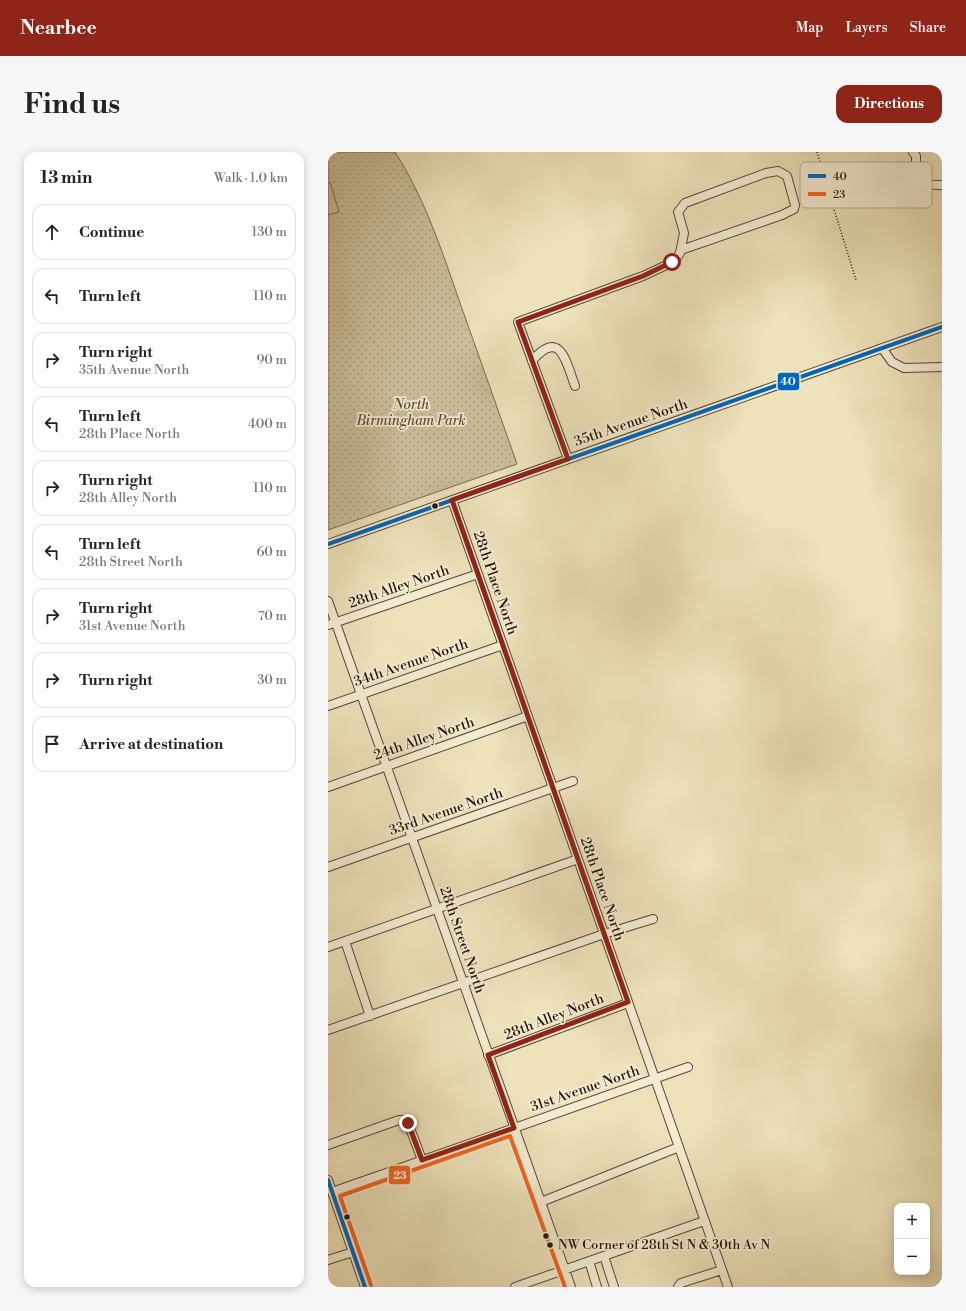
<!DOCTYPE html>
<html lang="en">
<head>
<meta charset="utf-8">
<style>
	:root { --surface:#fff; --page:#f6f6f6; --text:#222; --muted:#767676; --line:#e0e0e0; --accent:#8f2418 }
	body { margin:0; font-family:"Libre Bodoni",serif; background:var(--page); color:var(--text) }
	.controls { position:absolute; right:12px; bottom:12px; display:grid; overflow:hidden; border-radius:8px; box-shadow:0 2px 10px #0003 }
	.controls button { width:36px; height:36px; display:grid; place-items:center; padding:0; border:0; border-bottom:1px solid var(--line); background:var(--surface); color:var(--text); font:20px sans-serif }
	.stop { position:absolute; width:12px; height:12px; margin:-9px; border:3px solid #8f2418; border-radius:50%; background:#fff }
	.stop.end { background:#8f2418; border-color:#fff; box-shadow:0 1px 4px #0008 }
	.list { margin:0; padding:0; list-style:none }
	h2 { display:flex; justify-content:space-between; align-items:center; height:52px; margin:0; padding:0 16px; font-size:17px }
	h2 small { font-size:13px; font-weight:400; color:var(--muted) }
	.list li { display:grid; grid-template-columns:26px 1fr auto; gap:12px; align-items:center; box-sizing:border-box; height:56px; margin:0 8px 8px; padding:0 8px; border:1px solid var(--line); border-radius:12px }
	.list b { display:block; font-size:15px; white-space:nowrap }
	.list p { margin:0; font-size:13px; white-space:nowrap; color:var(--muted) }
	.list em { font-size:13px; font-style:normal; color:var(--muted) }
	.icon { flex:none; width:22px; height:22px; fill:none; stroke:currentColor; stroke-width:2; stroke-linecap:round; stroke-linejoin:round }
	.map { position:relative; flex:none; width:614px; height:1135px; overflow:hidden; border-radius:12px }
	header { display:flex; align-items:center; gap:24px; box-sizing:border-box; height:56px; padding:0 20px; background:var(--accent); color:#fff }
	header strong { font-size:19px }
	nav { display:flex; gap:22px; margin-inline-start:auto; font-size:14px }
	.intro { display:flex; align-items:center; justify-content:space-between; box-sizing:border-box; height:96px; padding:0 24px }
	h1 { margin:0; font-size:28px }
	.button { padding:10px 18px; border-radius:12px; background:var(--accent); color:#fff; font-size:14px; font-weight:700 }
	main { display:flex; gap:24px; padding:0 24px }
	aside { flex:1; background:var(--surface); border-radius:12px; box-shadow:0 2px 10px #0003 }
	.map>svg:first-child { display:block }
</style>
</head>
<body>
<header>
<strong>Nearbee</strong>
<nav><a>Map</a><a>Layers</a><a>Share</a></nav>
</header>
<div class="intro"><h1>Find us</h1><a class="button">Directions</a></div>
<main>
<aside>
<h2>13 min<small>Walk · 1.0 km</small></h2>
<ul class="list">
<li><svg class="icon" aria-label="ahead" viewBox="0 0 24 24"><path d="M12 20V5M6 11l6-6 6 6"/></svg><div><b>Continue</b></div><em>130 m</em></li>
<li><svg class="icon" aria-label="left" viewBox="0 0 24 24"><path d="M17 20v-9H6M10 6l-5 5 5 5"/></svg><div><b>Turn left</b></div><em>110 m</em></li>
<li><svg class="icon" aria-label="right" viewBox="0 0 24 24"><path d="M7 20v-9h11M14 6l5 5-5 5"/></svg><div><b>Turn right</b><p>35th Avenue North</p></div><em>90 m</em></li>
<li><svg class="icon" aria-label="left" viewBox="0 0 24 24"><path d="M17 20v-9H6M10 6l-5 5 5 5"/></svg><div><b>Turn left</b><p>28th Place North</p></div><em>400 m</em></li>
<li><svg class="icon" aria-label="right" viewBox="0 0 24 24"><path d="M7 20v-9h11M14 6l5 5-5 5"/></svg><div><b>Turn right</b><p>28th Alley North</p></div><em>110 m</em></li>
<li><svg class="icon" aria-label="left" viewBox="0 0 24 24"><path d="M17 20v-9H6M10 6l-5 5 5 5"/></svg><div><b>Turn left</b><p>28th Street North</p></div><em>60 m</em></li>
<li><svg class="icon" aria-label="right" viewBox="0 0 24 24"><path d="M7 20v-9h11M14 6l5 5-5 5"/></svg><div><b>Turn right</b><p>31st Avenue North</p></div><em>70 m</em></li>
<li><svg class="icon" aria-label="right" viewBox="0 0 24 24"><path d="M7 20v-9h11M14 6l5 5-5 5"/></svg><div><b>Turn right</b></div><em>30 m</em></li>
<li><svg class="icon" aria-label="arrive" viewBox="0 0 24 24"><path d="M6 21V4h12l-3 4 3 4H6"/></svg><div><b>Arrive at destination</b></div></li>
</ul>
</aside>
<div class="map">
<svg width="614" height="1135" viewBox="0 0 614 1135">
	<defs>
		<pattern id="grass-dots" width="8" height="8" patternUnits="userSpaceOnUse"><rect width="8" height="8" fill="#cbbf9c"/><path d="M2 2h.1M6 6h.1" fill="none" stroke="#aea385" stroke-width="1.8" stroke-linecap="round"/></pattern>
	</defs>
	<rect width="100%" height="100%" fill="#ede2ba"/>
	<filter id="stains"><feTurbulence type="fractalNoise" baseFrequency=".005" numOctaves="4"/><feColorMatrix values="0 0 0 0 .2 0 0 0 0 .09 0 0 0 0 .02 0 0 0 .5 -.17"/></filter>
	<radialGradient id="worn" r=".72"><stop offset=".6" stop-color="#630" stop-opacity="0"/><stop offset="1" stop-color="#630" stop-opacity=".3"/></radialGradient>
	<path fill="url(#grass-dots)" stroke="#776a52" d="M 0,0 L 67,0 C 97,47 114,99 132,151 C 151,204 170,258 189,312 L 0,378 Z"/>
	<path fill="#cbbf9c" stroke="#776a52" d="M 2,30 L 11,60 L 0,63 L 0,31 Z"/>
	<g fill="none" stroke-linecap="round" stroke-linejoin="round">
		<g stroke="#564835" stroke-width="10">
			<path id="minor" d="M 585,0 L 588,4 L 588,33
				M 498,30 L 614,33
				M 554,196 L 564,210 L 576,216 L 614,215
				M 204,209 C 232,176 238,209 247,234
				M 240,307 L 190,170 L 315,124 L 345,110 L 352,101 L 356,81 L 350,60 L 357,51 L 438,21 L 450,19 L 459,24 L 467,53 L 466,57 L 454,63 L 353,98
				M 124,348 L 400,1135
				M 0,392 L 614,175
				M 0,449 L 243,1135
				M 0,473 L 150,422
				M 0,554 L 175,493
				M 0,635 L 200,564
				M 0,715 L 245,629
				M 17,789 L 42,864
				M 0,795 L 250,707
				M 0,878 L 276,782 L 325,767
				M 160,903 L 300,851
				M 0,993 L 71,968 L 77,968 L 80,971 L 94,1008
				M 0,1028 L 37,1135
				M 4,1040 L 360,915
				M 213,1050 L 351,995
				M 276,1104 L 286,1135
				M 0,1108 L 25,1100
				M 261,1109 L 269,1135
				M 187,1135 L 376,1069
				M 350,1135 L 353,1131 L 394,1118"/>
		</g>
		<path stroke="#231409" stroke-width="1.5" stroke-dasharray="1 2" stroke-linecap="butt" d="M 489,0 L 496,23
			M 500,38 L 528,128"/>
		<use href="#minor" stroke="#f3ecd2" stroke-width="8"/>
		<g stroke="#f3ecd2" stroke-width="7">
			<path id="bus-1" d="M 0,392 L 614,175
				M 0,1028 L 37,1135"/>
		</g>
		<g stroke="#f3ecd2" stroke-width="7">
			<path id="bus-2" d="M 43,1133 L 12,1044 L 182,984 L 237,1135"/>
		</g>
		<use href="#bus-1" stroke="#0065bd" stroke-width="4"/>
		<use href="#bus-2" stroke="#f26522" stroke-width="4"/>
	</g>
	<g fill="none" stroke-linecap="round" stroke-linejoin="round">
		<path stroke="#8f2418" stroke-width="5" d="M 80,971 L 94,1008 L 186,976 L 160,903 L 300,850 L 124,348 L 240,307 L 190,170 L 315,124 L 344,110"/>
	</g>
	<g fill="#231409" stroke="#f3ecd2" stroke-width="1.5">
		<circle cx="107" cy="354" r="3.5"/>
		<circle cx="19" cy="1065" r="3.5"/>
		<circle cx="218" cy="1084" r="3.5"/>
		<circle cx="222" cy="1093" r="3.5"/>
	</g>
	<g text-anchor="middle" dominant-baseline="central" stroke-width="3.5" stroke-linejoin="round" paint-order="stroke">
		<g font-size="13" fill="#231409" stroke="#f3ecd2" text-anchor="start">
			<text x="230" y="1093">NW Corner of 28th St N &amp; 30th Av N</text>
		</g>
		<g font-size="14" font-style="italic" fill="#5e503c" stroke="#f3ecd2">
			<text x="83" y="253">North<tspan x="83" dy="16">Birmingham Park</tspan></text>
		</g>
		<g font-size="14" fill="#231409" stroke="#f3ecd2">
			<text transform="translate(303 271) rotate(-19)">35th Avenue North</text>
			<text transform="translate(167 431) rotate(71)">28th Place North</text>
			<text transform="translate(71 435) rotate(-19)">28th Alley North</text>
			<text transform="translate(83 511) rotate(-19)">34th Avenue North</text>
			<text transform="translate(96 587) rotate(-19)">24th Alley North</text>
			<text transform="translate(118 660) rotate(-19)">33rd Avenue North</text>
			<text transform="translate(274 737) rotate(71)">28th Place North</text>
			<text transform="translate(134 788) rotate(71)">28th Street North</text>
			<text transform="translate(226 865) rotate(-21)">28th Alley North</text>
			<text transform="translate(257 937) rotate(-19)">31st Avenue North</text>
		</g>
	</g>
	<rect x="472" y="10" width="132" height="46" rx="6" fill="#f3ecd2" stroke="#b5ab96" stroke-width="1"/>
	<rect x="480" y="22" width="18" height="4" fill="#0065bd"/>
	<rect x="480" y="40" width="18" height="4" fill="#f26522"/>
	<g font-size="11" fill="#231409">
		<text x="505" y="28">40</text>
		<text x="505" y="46">23</text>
	</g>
	<g stroke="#f3ecd2" stroke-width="1.5">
		<rect x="449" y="220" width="23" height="19" rx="4" fill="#0065bd"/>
		<rect x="60" y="1013" width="23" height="20" rx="4" fill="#f26522"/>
	</g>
	<g font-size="11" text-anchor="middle" font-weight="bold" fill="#fff">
		<text x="460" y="233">40</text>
		<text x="72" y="1027">23</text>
	</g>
	<rect width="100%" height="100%" filter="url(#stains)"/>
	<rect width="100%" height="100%" fill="url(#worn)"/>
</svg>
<div class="controls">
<button>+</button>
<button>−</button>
</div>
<div class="stop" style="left:344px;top:110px"></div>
<div class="stop end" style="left:80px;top:971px"></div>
</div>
</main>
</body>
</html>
